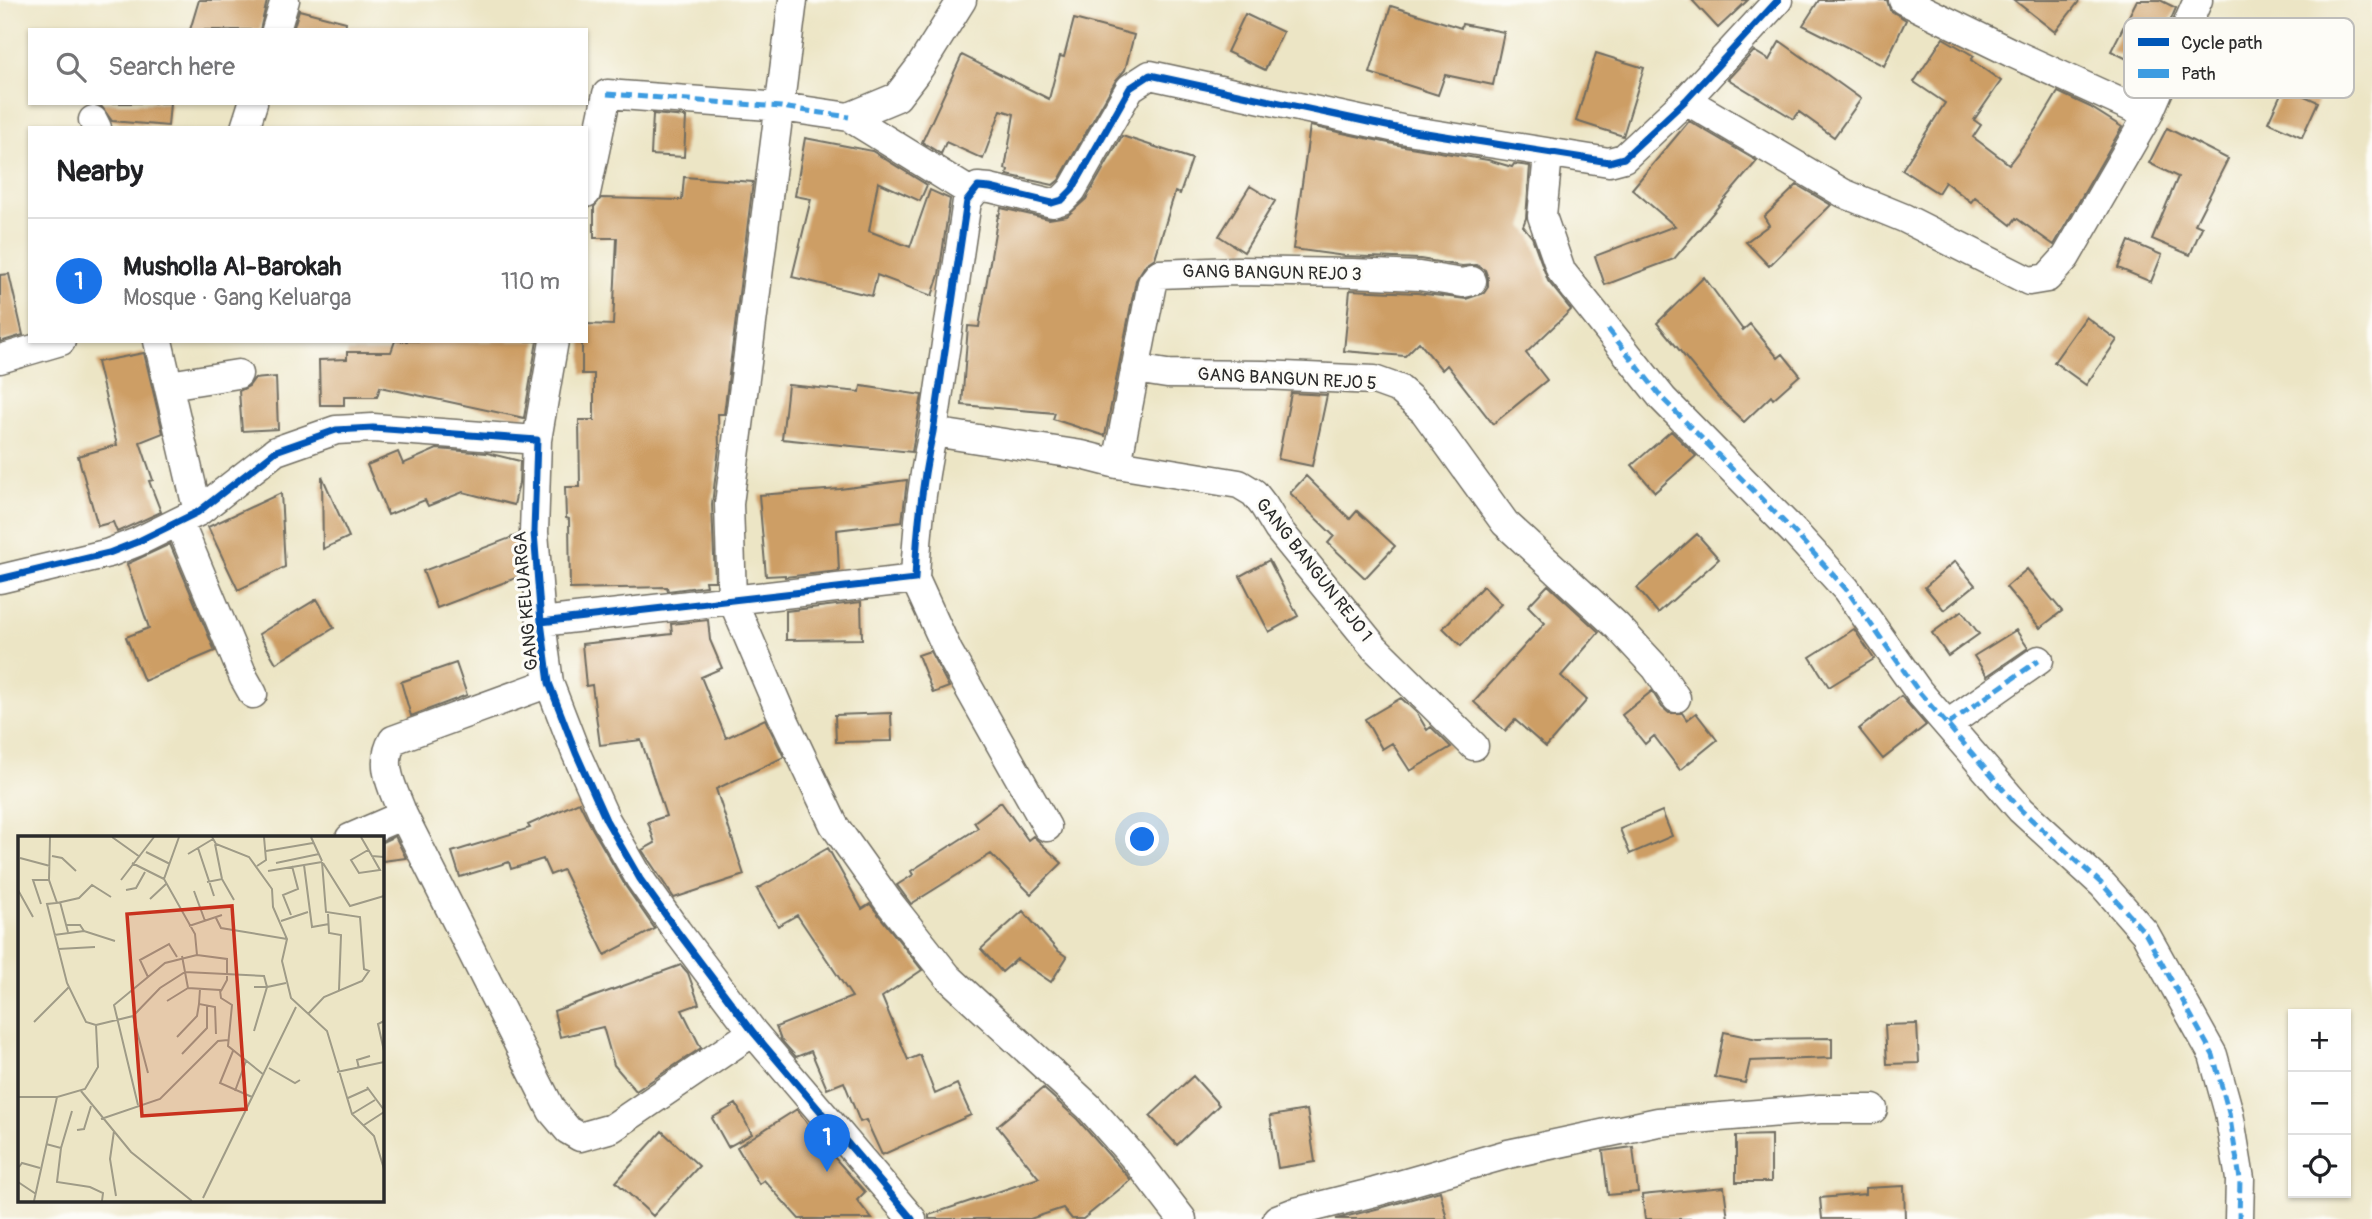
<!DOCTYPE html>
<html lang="en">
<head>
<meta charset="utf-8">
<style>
	:root { --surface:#fff; --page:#f6f6f6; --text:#202124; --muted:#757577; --line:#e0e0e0; --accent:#1a73e8 }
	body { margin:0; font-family:Pangolin,sans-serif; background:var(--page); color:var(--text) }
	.controls { position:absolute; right:21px; bottom:21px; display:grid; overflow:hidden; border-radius:0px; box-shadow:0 2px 5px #0004 }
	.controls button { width:63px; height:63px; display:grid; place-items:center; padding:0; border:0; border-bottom:2px solid var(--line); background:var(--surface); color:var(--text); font:35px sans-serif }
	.you { position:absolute; left:1143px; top:840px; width:24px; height:24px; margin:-18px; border:5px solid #fff; border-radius:50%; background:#1a73e8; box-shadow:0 0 0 10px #1a73e833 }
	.badge { display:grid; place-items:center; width:46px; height:46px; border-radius:50%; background:var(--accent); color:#fff; font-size:23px; font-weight:700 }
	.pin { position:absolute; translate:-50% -58px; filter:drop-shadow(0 2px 4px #0008) }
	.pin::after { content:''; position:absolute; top:37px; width:24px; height:21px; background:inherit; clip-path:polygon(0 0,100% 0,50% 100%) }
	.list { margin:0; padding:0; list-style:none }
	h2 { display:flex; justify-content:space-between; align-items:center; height:91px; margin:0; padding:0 28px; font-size:30px }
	h2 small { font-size:23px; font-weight:400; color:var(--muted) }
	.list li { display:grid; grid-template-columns:46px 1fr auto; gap:21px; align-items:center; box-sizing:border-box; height:126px; padding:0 28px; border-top:2px solid var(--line) }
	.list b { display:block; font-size:26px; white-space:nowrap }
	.list p { margin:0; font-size:23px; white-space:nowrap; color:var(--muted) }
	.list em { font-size:23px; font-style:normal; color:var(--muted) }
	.icon { flex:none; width:38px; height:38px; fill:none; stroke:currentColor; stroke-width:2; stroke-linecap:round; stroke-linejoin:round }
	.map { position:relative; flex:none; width:2372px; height:1219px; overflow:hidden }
	.search { position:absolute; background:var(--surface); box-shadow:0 2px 5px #0004; left:28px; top:28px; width:560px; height:77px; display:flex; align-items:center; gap:18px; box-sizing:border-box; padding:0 24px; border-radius:0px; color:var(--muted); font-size:26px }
	.panel { position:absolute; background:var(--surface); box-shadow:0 2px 5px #0004; left:28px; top:126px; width:560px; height:217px; border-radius:0px }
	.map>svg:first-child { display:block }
</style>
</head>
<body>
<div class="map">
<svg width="2372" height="1219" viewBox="0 0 2372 1219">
	<rect width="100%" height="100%" fill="#fdfcf7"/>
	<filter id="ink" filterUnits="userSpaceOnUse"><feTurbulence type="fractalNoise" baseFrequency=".0143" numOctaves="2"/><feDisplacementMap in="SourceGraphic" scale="14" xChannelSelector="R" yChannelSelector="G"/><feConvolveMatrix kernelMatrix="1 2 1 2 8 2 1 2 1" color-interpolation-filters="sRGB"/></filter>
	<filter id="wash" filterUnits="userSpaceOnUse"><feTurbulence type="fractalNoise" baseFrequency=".00686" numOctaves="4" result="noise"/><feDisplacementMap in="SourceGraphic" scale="28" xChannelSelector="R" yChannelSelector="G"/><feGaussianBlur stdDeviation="1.57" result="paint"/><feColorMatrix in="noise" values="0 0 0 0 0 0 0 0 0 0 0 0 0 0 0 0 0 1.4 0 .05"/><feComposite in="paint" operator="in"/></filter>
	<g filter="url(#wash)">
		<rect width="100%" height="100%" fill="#ece5c5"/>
		<g id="blocks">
			<path fill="#cd9e65" d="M 199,0 L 263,0 L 267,1 L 260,30 L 190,30 Z
				M 1692,0 L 1748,0 L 1718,28 Z
				M 1819,0 L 1887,0 L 1890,10 L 1906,20 L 1884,66 L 1803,25 Z
				M 2014,0 L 2080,0 L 2055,32 Z
				M 2137,0 L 2160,0 L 2176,8 L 2149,70 L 2111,51 Z
				M 1391,6 L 1461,28 L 1462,24 L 1504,32 L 1493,85 L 1445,75 L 1438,95 L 1370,73 Z
				M 299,10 L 346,22 L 345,30 L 293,30 Z
				M 1245,14 L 1283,32 L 1265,70 L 1227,52 Z
				M 1074,19 L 1134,35 L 1125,70 L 1116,80 L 1059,180 L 1053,185 L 1007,175 L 1008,170 L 1005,169 L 1014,114 L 1001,110 L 983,159 L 946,142 L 941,154 L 922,142 L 962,55 L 1049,99 L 1060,56 L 1064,57 Z
				M 1943,38 L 1974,56 L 1971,60 L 2001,81 L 1974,120 L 1981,125 L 1973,137 L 2009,164 L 2037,127 L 2058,92 L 2090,107 L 2122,127 L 2054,245 L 2016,218 L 2011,225 L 1975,197 L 1971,202 L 1945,182 L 1938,193 L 1902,170 L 1945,103 L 1914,82 Z
				M 1780,41 L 1861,99 L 1834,137 L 1799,112 L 1794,119 L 1728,79 L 1754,51 L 1769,60 Z
				M 1596,53 L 1644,68 L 1623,136 L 1576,121 Z
				M 2284,87 L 2318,102 L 2302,137 L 2268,122 Z
				M 99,103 L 170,103 L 168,126 L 112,121 Z
				M 653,114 L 686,117 L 684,157 L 651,155 Z
				M 1689,121 L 1757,161 L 1674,259 L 1605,285 L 1595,256 L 1675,226 L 1632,189 Z
				M 1310,126 L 1398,145 L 1488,160 L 1512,167 L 1514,164 L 1530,166 L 1526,218 L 1523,226 L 1532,237 L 1548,281 L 1571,310 L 1526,353 L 1547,380 L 1493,424 L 1447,365 L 1442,370 L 1419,342 L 1405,356 L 1344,351 L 1350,290 L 1417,293 L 1466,299 L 1484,293 L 1488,287 L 1488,278 L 1485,270 L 1476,265 L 1462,266 L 1420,259 L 1345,256 L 1293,249 Z
				M 2167,128 L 2228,159 L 2195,224 L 2202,227 L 2190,255 L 2152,239 L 2178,177 L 2149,163 Z
				M 1122,136 L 1192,159 L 1180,194 L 1175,192 L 1155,258 L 1146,264 L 1136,280 L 1105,436 L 1053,419 L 1055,413 L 962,405 L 968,326 L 979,327 L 998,215 L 999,216 L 1001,208 L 1049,219 L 1067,216 L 1086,199 Z
				M 805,138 L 872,151 L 927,185 L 920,201 L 878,182 L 869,231 L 910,247 L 930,190 L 950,199 L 939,275 L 932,296 L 877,275 L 872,296 L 792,277 L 811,199 L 795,196 Z
				M 684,177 L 753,182 L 724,414 L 718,414 L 719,448 L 712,504 L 715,581 L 705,581 L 706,586 L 668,591 L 667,587 L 570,589 L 569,519 L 566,518 L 565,487 L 580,487 L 579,420 L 594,420 L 594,374 L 582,374 L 582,341 L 586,341 L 586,324 L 613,325 L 617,238 L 594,238 L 594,207 L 601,198 L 682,200 Z
				M 1797,185 L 1831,205 L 1769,266 L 1746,242 L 1769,225 L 1764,217 Z
				M 1250,186 L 1275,201 L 1244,252 L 1219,236 Z
				M 2129,241 L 2162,255 L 2151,282 L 2118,268 Z
				M 9,274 L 23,335 L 0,342 L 0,275 Z
				M 1704,277 L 1743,330 L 1750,324 L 1778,358 L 1783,354 L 1800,375 L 1773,399 L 1771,396 L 1744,422 L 1718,397 L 1657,323 Z
				M 2086,317 L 2117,340 L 2086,385 L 2054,362 Z
				M 395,341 L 537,341 L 524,418 L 380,387 L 377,397 L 344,397 L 344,405 L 320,405 L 319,360 L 347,359 L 347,352 L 391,352 Z
				M 144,353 L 163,433 L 140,442 L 153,480 L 149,481 L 161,512 L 117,532 L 113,522 L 98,526 L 78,456 L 117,445 L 97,362 Z
				M 276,377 L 278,429 L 242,431 L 239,391 L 249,386 L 254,379 Z
				M 788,385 L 860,392 L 861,386 L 922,395 L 912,452 L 782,439 Z
				M 1291,393 L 1327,395 L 1312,466 L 1278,459 Z
				M 1671,431 L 1696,456 L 1655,492 L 1632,465 Z
				M 437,449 L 487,453 L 520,461 L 519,483 L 514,505 L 463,492 L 428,506 L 425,500 L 388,515 L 367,465 L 398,452 L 403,464 Z
				M 322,476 L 349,537 L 323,549 Z
				M 1306,476 L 1350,519 L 1357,511 L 1395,546 L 1365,578 L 1328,543 L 1334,536 L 1290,493 Z
				M 907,480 L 902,522 L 837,530 L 839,571 L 785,577 L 785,575 L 766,576 L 759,495 L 840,489 Z
				M 281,493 L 285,567 L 238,590 L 208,527 Z
				M 1697,534 L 1719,559 L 1658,613 L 1637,588 Z
				M 518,535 L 521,576 L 437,608 L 423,571 Z
				M 170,544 L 215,651 L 144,681 L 126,637 L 149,628 L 127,564 Z
				M 1269,560 L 1298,616 L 1269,632 L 1240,576 Z
				M 1955,561 L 1975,585 L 1944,610 L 1925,587 Z
				M 2027,569 L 2062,611 L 2040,628 L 2006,587 Z
				M 1548,585 L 1599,632 L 1561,676 L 1587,700 L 1546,747 L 1515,720 L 1505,731 L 1474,702 L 1545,623 L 1528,606 Z
				M 1483,586 L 1501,604 L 1461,646 L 1443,628 Z
				M 317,599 L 334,628 L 276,663 L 259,634 Z
				M 861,602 L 862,639 L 786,640 L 786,611 Z
				M 1962,611 L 1979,634 L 1948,656 L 1932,633 Z
				M 708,620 L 710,640 L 722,668 L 701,677 L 726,738 L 765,719 L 784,757 L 716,789 L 744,875 L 674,898 L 642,850 L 655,843 L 648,822 L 666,816 L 641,740 L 600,745 L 592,685 L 586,686 L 582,644 L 672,634 L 671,624 Z
				M 1854,629 L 1874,659 L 1829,687 L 1810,657 Z
				M 2016,630 L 2028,648 L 1987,676 L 1974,656 Z
				M 930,651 L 949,687 L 933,693 L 918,655 Z
				M 456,663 L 467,695 L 411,716 L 401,682 Z
				M 1652,691 L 1662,707 L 1669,713 L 1682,713 L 1687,720 L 1696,713 L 1717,740 L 1680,770 L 1654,736 L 1645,744 L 1622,715 Z
				M 1901,696 L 1926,725 L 1883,759 L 1859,729 Z
				M 1401,698 L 1417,713 L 1427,730 L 1431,727 L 1451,747 L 1410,771 L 1392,743 L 1382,749 L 1365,719 Z
				M 891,713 L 892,741 L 836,742 L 835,715 Z
				M 579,802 L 592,828 L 626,887 L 655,929 L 605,955 L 563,870 L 550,875 L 543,859 L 511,869 L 509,862 L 460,877 L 452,852 L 530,828 L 528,825 Z
				M 1001,802 L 1028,840 L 1033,836 L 1062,863 L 1031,894 L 991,854 L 911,904 L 897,885 L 913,875 L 911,871 L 978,828 L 974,822 Z
				M 1662,811 L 1672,836 L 1630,854 L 1620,829 Z
				M 395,836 L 406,858 L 382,861 L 382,842 Z
				M 828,848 L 862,909 L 870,904 L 922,970 L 882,997 L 908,1060 L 920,1055 L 935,1094 L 957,1084 L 971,1115 L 882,1155 L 866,1120 L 860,1122 L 844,1082 L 827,1089 L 811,1051 L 796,1057 L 781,1040 L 776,1027 L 852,997 L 797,915 L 778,926 L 757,889 Z
				M 1023,911 L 1057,950 L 1067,957 L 1051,982 L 1017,959 L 1002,972 L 981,949 Z
				M 681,965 L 688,973 L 699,1004 L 682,1010 L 701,1048 L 636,1091 L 614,1065 L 603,1027 L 560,1037 L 554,1011 Z
				M 1917,1024 L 1919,1063 L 1887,1064 L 1885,1025 Z
				M 1724,1032 L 1757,1039 L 1832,1038 L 1832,1058 L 1750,1061 L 1745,1083 L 1715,1077 Z
				M 1193,1076 L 1219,1105 L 1177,1145 L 1150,1116 Z
				M 1043,1088 L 1077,1119 L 1131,1180 L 1083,1219 L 1072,1219 L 1063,1208 L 1030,1219 L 929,1219 L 929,1215 L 1039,1178 L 997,1126 Z
				M 736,1104 L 752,1134 L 728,1147 L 712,1118 Z
				M 797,1109 L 817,1138 L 865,1192 L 857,1200 L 872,1219 L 799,1219 L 764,1180 L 759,1184 L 737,1147 Z
				M 1307,1110 L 1315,1162 L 1278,1168 L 1270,1116 Z
				M 662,1131 L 699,1166 L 653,1216 L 616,1182 Z
				M 1771,1135 L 1771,1182 L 1736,1182 L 1736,1136 Z
				M 1633,1147 L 1638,1192 L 1608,1195 L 1603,1151 Z
				M 1904,1186 L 1905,1219 L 1822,1219 L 1820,1198 L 1865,1194 L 1865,1188 Z
				M 1724,1187 L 1728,1219 L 1645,1219 L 1642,1195 Z
				M 1440,1191 L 1447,1219 L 1336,1219 L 1380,1208 Z"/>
		</g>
	</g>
	<g filter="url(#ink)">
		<use href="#blocks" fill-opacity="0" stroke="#6f6c61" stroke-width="2"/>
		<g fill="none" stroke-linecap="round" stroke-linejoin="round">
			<g stroke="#6f6c61" stroke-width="31">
				<path id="minor" d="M 793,0 L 729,504 L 732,599 L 779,709 L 834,825 L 888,901 L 948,977 L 1089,1107 L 1138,1162 L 1182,1219
					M 1903,0 L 2012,53 L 2148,115
					M 276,30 L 285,0
					M 1686,100 L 1843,193 L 1904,218 L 2029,281 L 2047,278 L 2066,257 L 2148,115 L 2198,0
					M 849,117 L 897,97 L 920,67 L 962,0
					M 93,120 L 97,128
					M 245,128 L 253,103
					M 1551,154 L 1547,165 L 1542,216 L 1561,271 L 1663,399 L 1796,534 L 1846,589 L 1919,692 L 2021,810 L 2103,885 L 2145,933 L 2213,1055 L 2229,1113 L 2240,1179 L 2239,1219
					M 586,193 L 607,94 L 781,107 L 849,117 L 972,193
					M 158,341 L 198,512
					M 0,359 L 61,341
					M 1135,369 L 1167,374 L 1263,375 L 1374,380 L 1399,389 L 1424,411 L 1505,523 L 1617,626 L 1656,668 L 1676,698
					M 169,385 L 238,374
					M 933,432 L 1082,455 L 1117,464 L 1152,283 L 1159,274 L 1236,271 L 1352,273 L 1419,276 L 1463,283 L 1472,281
					M 537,440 L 554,341
					M 1117,464 L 1239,484 L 1254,493 L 1264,506 L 1278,529 L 1374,647 L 1474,746
					M 179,522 L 244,678 L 253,694
					M 0,579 L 109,553 L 137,542 L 198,512 L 276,451 L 336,430 L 373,428 L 537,440 L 534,532 L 541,622 L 549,683 L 576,753 L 606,820 L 640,879 L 677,931 L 753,1032 L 912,1219
					M 915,579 L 948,651 L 1047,827
					M 541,622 L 915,579 C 917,531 922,480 933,432 L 967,201 L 978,187 L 990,188 L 1052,203 L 1062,200 L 1072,190 L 1130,88 L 1150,75 L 1401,129 L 1609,162 L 1624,158 L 1686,100 L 1778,0
					M 549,683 L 393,740 C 378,765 394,790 403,815 L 552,1111 L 568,1130 L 580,1137 L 612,1128 L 753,1032
					M 1948,724 L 2039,660
					M 350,838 L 403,815
					M 1277,1219 L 1295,1212 L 1375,1192 L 1508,1154 L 1658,1122 L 1820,1109 L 1873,1109"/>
			</g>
			<use href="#minor" stroke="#fff" stroke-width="28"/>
			<path stroke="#3d9ce1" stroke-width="5" stroke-dasharray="10 5" stroke-linecap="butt" d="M 607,94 L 781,107 L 849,117
				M 1608,329 L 1663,399 L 1796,534 L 1846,589 L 1919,692 L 2021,810 L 2103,885 L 2145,933 L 2213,1055 L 2229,1113 L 2240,1179 L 2239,1219
				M 1948,724 L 2039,660"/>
			<g stroke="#fdfcf7" stroke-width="11">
				<path id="cycleway" d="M 0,579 L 109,553 L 137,542 L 198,512 L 276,451 L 336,430 L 373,428 L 537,440 L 534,532 L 541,622 L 549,683 L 576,753 L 606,820 L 640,879 L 677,931 L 753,1032 L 912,1219
					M 541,622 L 915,579 C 917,531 922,480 933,432 L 967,201 L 978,187 L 990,188 L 1052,203 L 1062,200 L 1072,190 L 1130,88 L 1150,75 L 1401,129 L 1609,162 L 1624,158 L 1686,100 L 1778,0"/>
			</g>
			<use href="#cycleway" stroke="#0057b8" stroke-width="7"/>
		</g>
	</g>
	<g text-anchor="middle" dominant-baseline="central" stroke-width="6" stroke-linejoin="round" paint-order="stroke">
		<g font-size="18" fill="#2b2b2b" stroke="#fdfcf7">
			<text transform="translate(1272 273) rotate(1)">GANG BANGUN REJO 3</text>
			<text transform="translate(1287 379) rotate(3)">GANG BANGUN REJO 5</text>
			<text transform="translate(1314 570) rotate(52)">GANG BANGUN REJO 1</text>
			<text transform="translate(526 601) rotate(-95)">GANG KELUARGA</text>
		</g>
	</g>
	<g transform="translate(18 836)">
		<rect width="366" height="366" fill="#ece5c5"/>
		<path fill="none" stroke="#9f9b87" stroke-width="2" d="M 94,1 L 122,21M 194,1 L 198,8 L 231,21 L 254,53 L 255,71 L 269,103 L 264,125 L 273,162 L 309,195 L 334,278 L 356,300 L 366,333M 293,1 L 304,25M 343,1 L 354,20 L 366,21M 197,8 L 204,43M 180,12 L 196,60M 350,14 L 333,24 L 341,37 L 362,34 L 354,20M 248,15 L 295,7M 128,16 L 152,28M 170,18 L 195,3M 34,20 L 44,22 L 58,35M 2,22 L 32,30M 114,27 L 146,43M 258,27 L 301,18M 305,27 L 332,70 L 366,60M 286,29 L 294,91 L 311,88M 239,30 L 248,24 L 246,1M 250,35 L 304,26M 103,44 L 136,1M 189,46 L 204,43 L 216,64M 0,54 L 15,81M 108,54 L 118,52 L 127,36M 176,55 L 187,85M 132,63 L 148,48M 42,66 L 50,96M 39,67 L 61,62 L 74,49 L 93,61M 23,68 L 15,44 L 31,44M 310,78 L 311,97 L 323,99 L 321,154M 273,79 L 265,59 L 280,53 L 274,30M 198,82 L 203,92 L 269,103M 263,85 L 290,76M 48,89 L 62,89 L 66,95M 171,90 L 204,79M 36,99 L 66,95 L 97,105M 40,113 L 77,111M 179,119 L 209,123 L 209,144 L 203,155M 164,120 L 170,152 L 202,154 L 203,162 L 214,169 L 210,210 L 246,239M 130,141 L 122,124 L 151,108 L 159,121M 182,153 L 181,168 L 197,171 L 198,198M 149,165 L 170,152M 290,178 L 306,161 L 344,145 L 351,135 L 346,133 L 342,81 L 308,76 L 304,26M 115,180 L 130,237M 366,185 L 360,188 L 366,215M 16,186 L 51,151M 78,189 L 115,180 L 142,152 L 167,136 L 246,140 L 249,151 L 268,147M 236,195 L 249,151 L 236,151M 159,201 L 179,180 L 181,168M 215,215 L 202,247 L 234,261M 164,218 L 189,192 L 189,169M 251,232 L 277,247 L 282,244M 341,232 L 339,224 L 352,220M 319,236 L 366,226M 349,251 L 366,274M 63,255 L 113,316 L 174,365M 217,255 L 228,225M 0,261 L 39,261M 330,262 L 350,253M 120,269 L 96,169 L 147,127 L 179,119 L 177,98 L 146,43 L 161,1M 334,278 L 357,264M 83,283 L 142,263 L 200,205 L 210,204M 346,289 L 366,276M 59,294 L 66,293 L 73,270M 96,295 L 92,323 L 98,360M 28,308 L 43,312 L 39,346 L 72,351 L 85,357 L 84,365M 43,312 L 54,275M 1,331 L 4,327 L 22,332M 0,346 L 18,358M 185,362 L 278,171M 16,365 L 39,261 L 67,253 L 80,231 L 78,189 L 68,186 L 49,147 L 29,68 L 39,67 L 31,44 L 32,1"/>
		<path fill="#c8321e" fill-opacity="0.15" stroke="#c8321e" stroke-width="3.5" d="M 214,70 L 228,273 L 124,280 L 109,78 Z"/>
		<rect width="366" height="366" fill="none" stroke="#2b2b2b" stroke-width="3.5"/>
	</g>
	<rect x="2124" y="18" width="230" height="80" rx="10" fill="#fdfcf7" stroke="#bebdba" stroke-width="2"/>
	<rect x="2138" y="38" width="31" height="8" fill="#0057b8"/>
	<rect x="2138" y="69" width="31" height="9" fill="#3d9ce1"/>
	<g font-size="19" fill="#2b2b2b">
		<text x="2181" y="49">Cycle path</text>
		<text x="2181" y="80">Path</text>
	</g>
</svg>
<div class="controls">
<button>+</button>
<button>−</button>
<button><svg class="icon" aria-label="locate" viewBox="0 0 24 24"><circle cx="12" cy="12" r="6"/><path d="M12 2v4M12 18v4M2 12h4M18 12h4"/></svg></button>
</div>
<div class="you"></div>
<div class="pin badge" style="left:827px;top:1172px">1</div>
<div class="search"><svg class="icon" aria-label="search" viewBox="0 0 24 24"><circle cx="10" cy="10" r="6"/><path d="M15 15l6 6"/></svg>Search here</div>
<section class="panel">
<h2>Nearby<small></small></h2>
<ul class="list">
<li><span class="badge">1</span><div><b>Musholla Al-Barokah</b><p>Mosque · Gang Keluarga</p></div><em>110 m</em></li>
</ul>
</section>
</div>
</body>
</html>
